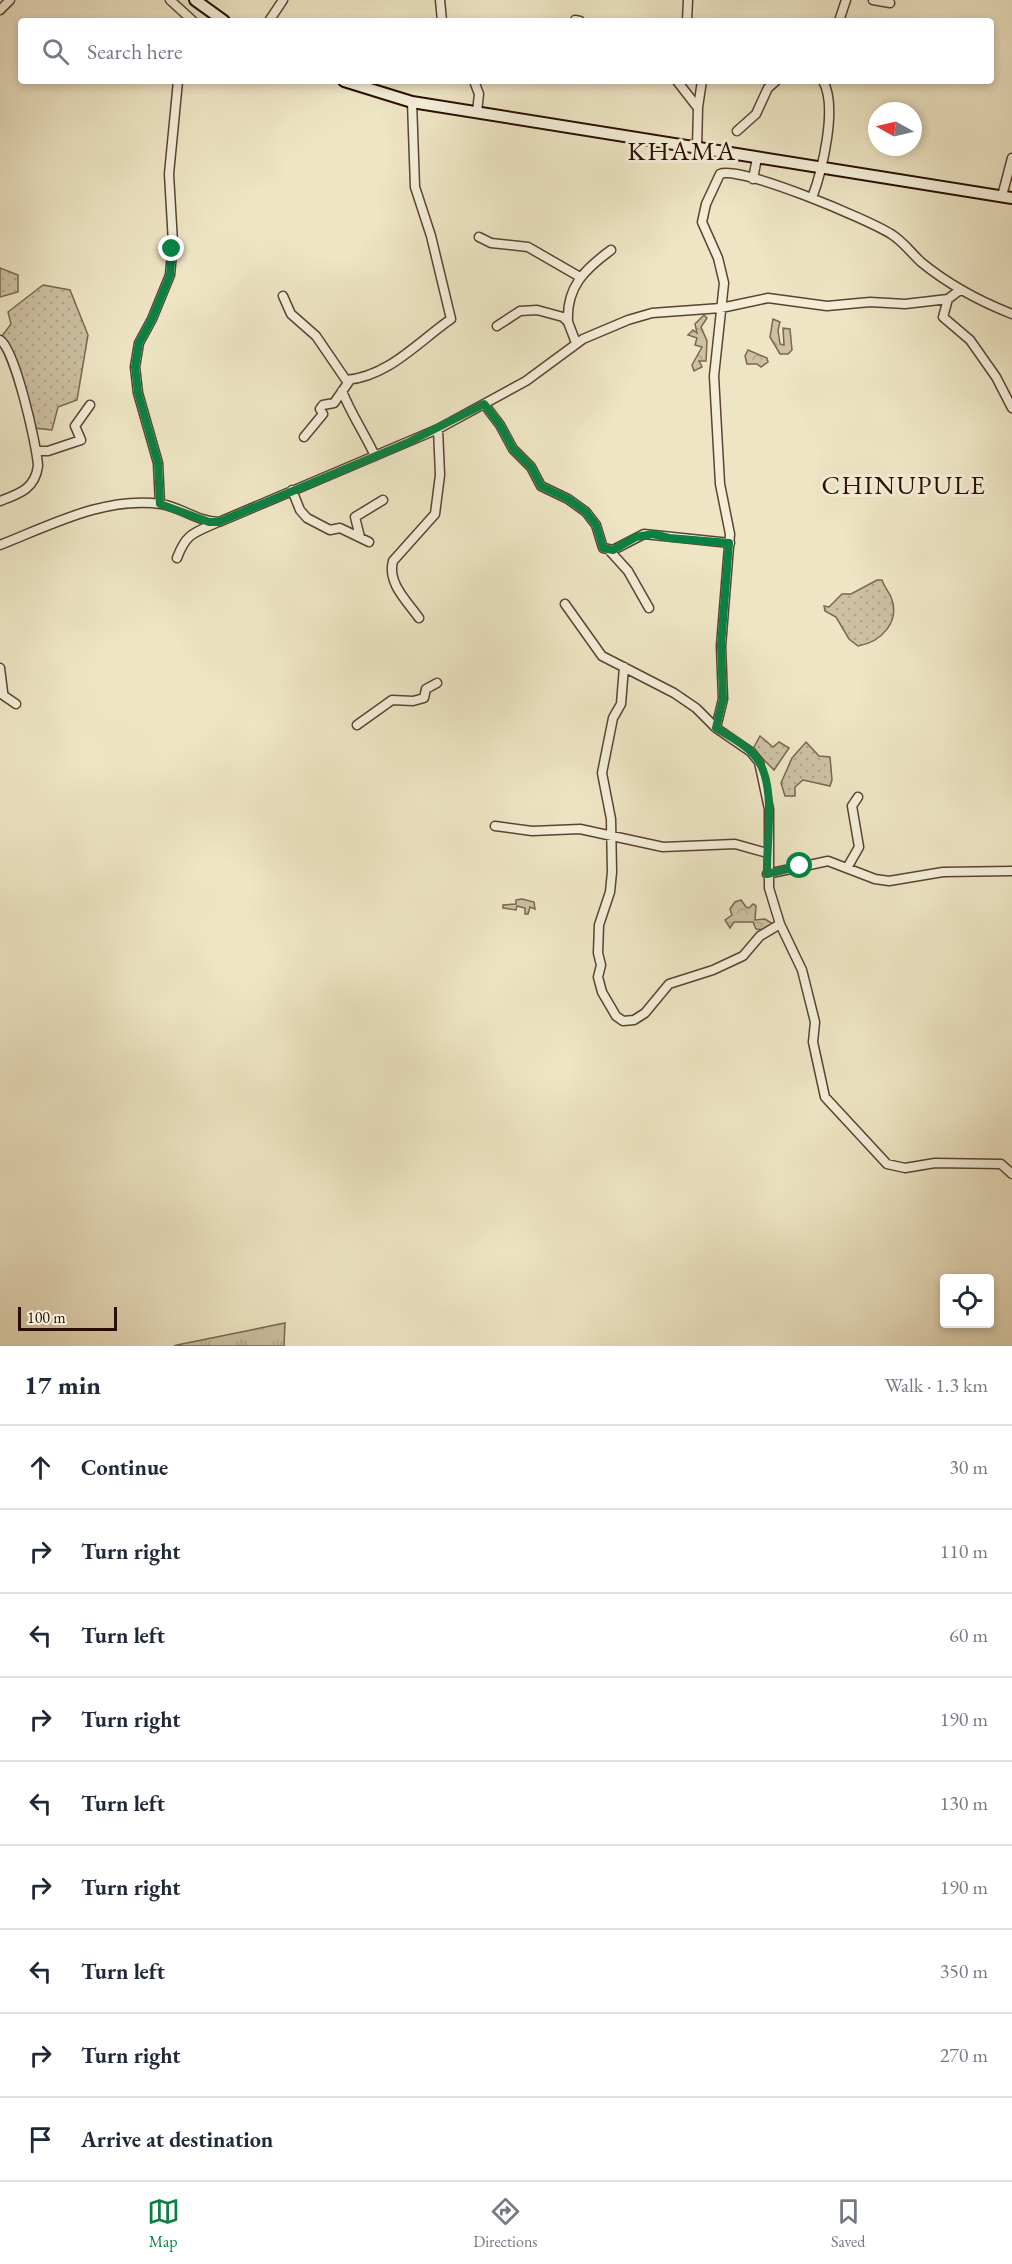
<!DOCTYPE html>
<html lang="en">
<head>
<meta charset="utf-8">
<style>
	:root { --surface:#fff; --page:#f6f6f7; --text:#1f2937; --muted:#747a83; --line:#e0e1e3; --accent:#0b8043 }
	body { margin:0; font-family:"EB Garamond",serif; background:var(--page); color:var(--text) }
	.controls { position:absolute; right:18px; bottom:18px; display:grid; overflow:hidden; border-radius:6px; box-shadow:0 3px 9px #0003 }
	.controls button { width:54px; height:54px; display:grid; place-items:center; padding:0; border:0; border-bottom:2px solid var(--line); background:var(--surface); color:var(--text); font:30px sans-serif }
	.compass { position:absolute; left:868px; top:102px; width:54px; height:54px; border-radius:50%; background:var(--surface); box-shadow:0 3px 9px #0003; rotate:278deg }
	.scale { position:absolute; left:18px; bottom:15px; width:99px; box-sizing:border-box; padding-left:6px; border:3px solid #290d01; border-top:0; font-size:16px; line-height:21px; white-space:nowrap; color:#290d01; -webkit-text-stroke:4px #f4eed9; paint-order:stroke }
	.stop { position:absolute; width:18px; height:18px; margin:-14px; border:4px solid #0b8043; border-radius:50%; background:#fff }
	.stop.end { background:#0b8043; border-color:#fff; box-shadow:0 2px 6px #0008 }
	.list { margin:0; padding:0; list-style:none }
	h2 { display:flex; justify-content:space-between; align-items:center; height:78px; margin:0; padding:0 24px; font-size:26px }
	h2 small { font-size:20px; font-weight:400; color:var(--muted) }
	.list li { display:grid; grid-template-columns:39px 1fr auto; gap:18px; align-items:center; box-sizing:border-box; height:84px; padding:0 24px; border-top:2px solid var(--line) }
	.list b { display:block; font-size:22px; white-space:nowrap }
	.list em { font-size:20px; font-style:normal; color:var(--muted) }
	.icon { flex:none; width:33px; height:33px; fill:none; stroke:currentColor; stroke-width:2; stroke-linecap:round; stroke-linejoin:round }
	.map { position:relative; flex:none; width:1012px; height:1346px; overflow:hidden }
	.search { position:absolute; background:var(--surface); box-shadow:0 3px 9px #0003; left:18px; right:18px; top:18px; height:66px; display:flex; align-items:center; gap:15px; box-sizing:border-box; padding:0 21px; border-radius:6px; color:var(--muted); font-size:22px }
	.sheet { height:834px; background:var(--surface) }
	nav { display:flex; justify-content:space-around; align-items:center; box-sizing:border-box; height:84px; border-top:2px solid var(--line); background:var(--surface); font-size:16px; color:var(--muted) }
	nav a { display:grid; justify-items:center; gap:3px }
	nav .on { color:var(--accent) }
	.map>svg:first-child { display:block }
</style>
</head>
<body>
<div class="map">
<svg width="1012" height="1346" viewBox="0 0 1012 1346">
	<defs>
		<pattern id="grass-tufts" width="24" height="20" patternUnits="userSpaceOnUse" patternTransform="scale(1.5)"><rect width="24" height="20" fill="#cdc0a3"/><path d="M3 7l-1-3M5 7V3M7 7l1-3M15 17l-1-3M17 17v-4M19 17l1-3" fill="none" stroke="#b0a48b"/></pattern>
		<pattern id="forest-crowns" width="20" height="18" patternUnits="userSpaceOnUse" patternTransform="scale(1.5)"><rect width="20" height="18" fill="#cdc0a3"/><path d="M2 6a3 3 0 1 1 6 0M12 15a3 3 0 1 1 6 0" fill="none" stroke="#b0a48b"/></pattern>
		<pattern id="park-dots" width="8" height="8" patternUnits="userSpaceOnUse" patternTransform="scale(1.5)"><rect width="8" height="8" fill="#cdc0a3"/><path d="M2 2h.1M6 6h.1" fill="none" stroke="#b0a48b" stroke-width="1.8" stroke-linecap="round"/></pattern>
	</defs>
	<rect width="100%" height="100%" fill="#eee5c4"/>
	<filter id="stains"><feTurbulence type="fractalNoise" baseFrequency=".00333" numOctaves="4"/><feColorMatrix values="0 0 0 0 .2 0 0 0 0 .09 0 0 0 0 .02 0 0 0 .5 -.17"/></filter>
	<radialGradient id="worn" r=".72"><stop offset=".6" stop-color="#630" stop-opacity="0"/><stop offset="1" stop-color="#630" stop-opacity=".3"/></radialGradient>
	<path fill="url(#grass-tufts)" stroke="#7b6652" stroke-width="1.5" d="M 285,1323 L 284,1346 L 174,1346 L 177,1345 Z"/>
	<path fill="url(#forest-crowns)" stroke="#7b6652" stroke-width="1.5" d="M 704,315 L 707,318 L 701,327 L 707,341 L 706,361 L 699,361 L 702,367 L 694,371 L 692,365 L 702,347 L 695,345 L 697,338 L 688,335 L 693,330 L 697,333 L 695,324 Z
		M 773,319 L 780,322 L 778,330 L 780,344 L 784,345 L 783,328 L 790,329 L 792,350 L 788,354 L 780,354 L 770,337 Z
		M 748,350 L 767,358 L 768,362 L 761,367 L 757,364 L 747,364 L 745,356 Z
		M 522,899 L 534,902 L 535,909 L 530,907 L 528,914 L 525,914 L 525,908 L 517,906 L 516,910 L 503,908 L 503,905 L 516,904 L 516,900 Z
		M 741,900 L 746,907 L 749,908 L 753,904 L 756,906 L 755,920 L 765,919 L 773,924 L 767,930 L 756,929 L 753,922 L 734,922 L 730,928 L 725,920 L 732,915 L 730,909 L 735,902 Z"/>
	<path fill="url(#park-dots)" stroke="#7b6652" stroke-width="1.5" d="M 0,268 L 18,275 L 18,292 L 0,297 Z
		M 43,285 L 70,290 L 88,335 L 77,400 L 58,407 L 52,430 L 33,428 L 16,359 L 2,336 L 11,324 L 8,312 Z
		M 877,580 L 882,580 C 884,586 888,591 891,597 C 901,622 881,642 858,646 L 849,639 L 836,617 L 825,611 L 824,606 L 829,607 L 842,594 L 851,594 Z
		M 760,736 L 773,747 L 779,742 L 789,748 L 774,770 L 753,749 Z
		M 806,742 L 819,756 L 830,757 L 832,780 L 830,786 L 803,780 L 795,787 L 795,796 L 785,796 L 781,783 L 792,758 Z"/>
	<g fill="none" stroke-linecap="round" stroke-linejoin="round">
		<g stroke="#5a4332" stroke-width="11">
			<path id="street" d="M 170,0 L 193,21
				M 440,0 L 442,21
				M 873,0 L 890,3
				M 0,10 L 10,0
				M 575,20 L 580,21
				M 269,21 L 283,0
				M 687,21 L 688,0
				M 839,21 L 846,0
				M 474,81 L 479,94 L 477,112
				M 677,81 L 698,108 L 697,148
				M 698,107 L 702,81
				M 737,131 L 756,114 L 768,88 L 776,81
				M 753,179 L 757,158
				M 1002,196 L 1012,158
				M 812,198 C 822,171 838,107 823,81
				M 479,237 L 491,243 L 528,247 L 580,277
				M 283,296 L 291,314 L 316,336 L 346,380 C 388,377 419,341 451,319 L 431,236 L 415,187 L 412,102
				M 948,299 L 943,317 L 970,340 L 996,377 L 1012,408
				M 568,322 C 566,287 585,269 611,250
				M 497,326 L 520,311 L 537,310 L 563,317 L 568,322 L 576,343
				M 0,340 C 15,349 37,446 38,466 C 35,489 19,494 0,501
				M 342,391 C 351,414 365,434 375,456
				M 484,404 L 500,425 L 513,449 L 531,467 L 541,486 L 568,499 L 586,512 L 596,525 L 603,548 L 613,550 L 644,534 L 730,543
				M 304,437 L 323,414 L 320,409 L 323,405 L 334,403 L 350,380
				M 36,451 L 48,451 L 81,440 L 75,426 L 90,405
				M 292,490 L 300,510 L 307,518 L 330,530 L 340,528 L 369,542
				M 160,504 L 158,463 L 138,393 L 135,367 L 139,343 L 152,319 L 170,275 L 173,243 L 169,174 L 178,81
				M 360,537 L 355,517 L 383,500
				M 0,545 C 51,525 105,496 161,504 C 181,507 198,522 219,522 L 438,429 L 526,381 L 583,339 L 628,320 L 652,313 L 721,308 L 768,298 L 827,306 L 870,302 L 905,304 L 948,299 L 960,290
				M 609,550 L 628,571 L 649,608
				M 177,558 C 186,534 193,533 216,523
				M 565,604 L 602,656 L 674,693 L 696,708 L 716,728 L 751,752 L 759,762 L 769,809 L 769,888 L 780,924 L 802,970 L 815,1022 L 813,1042 L 825,1097 L 887,1164 L 905,1168 L 935,1163 L 1001,1164 L 1012,1174
				M 419,618 C 407,601 387,583 393,561 L 435,514 L 440,475 L 438,429
				M 624,667 L 621,704 L 613,718 L 602,773 L 611,819 L 612,872 L 610,892 L 599,925 L 598,953 L 601,965 L 598,977 L 602,992 L 616,1016 L 623,1021 L 634,1020 L 645,1013 L 669,984 L 713,970 L 743,956 L 760,936 L 780,924
				M 0,668 L 3,692
				M 0,693 L 16,704
				M 357,725 L 392,700 L 413,701 L 424,698 L 426,689 L 437,683
				M 716,728 L 723,699 L 721,646 L 730,534 L 720,484 L 714,376 L 724,283 L 718,258 L 702,222 L 706,204 L 720,174 C 740,165 869,220 891,234 C 903,241 911,253 921,262 C 949,285 979,301 1012,314
				M 495,826 L 532,831 L 580,829 L 663,847 L 735,844 L 767,853
				M 847,868 L 859,847 L 852,806 L 858,797
				M 767,874 L 828,861 L 875,879 L 889,881 L 943,872 L 1012,871"/>
		</g>
		<g stroke="#290d01" stroke-width="14">
			<path id="secondary" d="M 195,0 L 224,21
				M 344,81 L 412,102 L 1012,198"/>
		</g>
		<use href="#street" stroke="#f4eed9" stroke-width="8"/>
		<use href="#secondary" stroke="#f4eed9" stroke-width="10"/>
	</g>
	<g fill="none" stroke-linecap="round" stroke-linejoin="round">
		<path stroke="#0b8043" stroke-width="8" d="M 172,249 L 170,275 L 152,319 L 139,343 L 135,367 L 138,393 L 158,463 L 160,504 L 209,522 L 219,522 L 407,443 L 484,404 L 500,425 L 513,449 L 531,467 L 541,486 L 568,499 L 586,512 L 596,525 L 603,548 L 613,550 L 636,537 L 653,534 L 669,538 L 729,543 L 721,645 L 723,699 L 716,728 C 728,736 744,743 754,755 C 778,781 766,841 767,874 L 800,866"/>
	</g>
	<g text-anchor="middle" dominant-baseline="central" stroke-width="6" stroke-linejoin="round" paint-order="stroke">
		<g font-size="26" letter-spacing="1.5" fill="#290d01" stroke="#f4eed9">
			<text x="904" y="485">CHINUPULE</text>
		</g>
		<g font-size="27" letter-spacing="1.5" fill="#290d01" stroke="#f4eed9">
			<text x="682" y="150">KHAMA</text>
		</g>
	</g>
	<rect width="100%" height="100%" filter="url(#stains)"/>
	<rect width="100%" height="100%" fill="url(#worn)"/>
</svg>
<div class="controls">
<button><svg class="icon" aria-label="locate" viewBox="0 0 24 24"><circle cx="12" cy="12" r="6"/><path d="M12 2v4M12 18v4M2 12h4M18 12h4"/></svg></button>
</div>
<svg class="compass" viewBox="-18 -18 36 36"><path d="M0-13l5 13h-10z" fill="#e53935"/><path d="M0 13l5-13h-10z" fill="#747a83"/></svg>
<div class="scale">100 m</div>
<div class="stop" style="left:800px;top:866px"></div>
<div class="stop end" style="left:172px;top:249px"></div>
<div class="search"><svg class="icon" aria-label="search" viewBox="0 0 24 24"><circle cx="10" cy="10" r="6"/><path d="M15 15l6 6"/></svg>Search here</div>
</div>
<section class="sheet">
<h2>17 min<small>Walk · 1.3 km</small></h2>
<ul class="list">
<li><svg class="icon" aria-label="ahead" viewBox="0 0 24 24"><path d="M12 20V5M6 11l6-6 6 6"/></svg><div><b>Continue</b></div><em>30 m</em></li>
<li><svg class="icon" aria-label="right" viewBox="0 0 24 24"><path d="M7 20v-9h11M14 6l5 5-5 5"/></svg><div><b>Turn right</b></div><em>110 m</em></li>
<li><svg class="icon" aria-label="left" viewBox="0 0 24 24"><path d="M17 20v-9H6M10 6l-5 5 5 5"/></svg><div><b>Turn left</b></div><em>60 m</em></li>
<li><svg class="icon" aria-label="right" viewBox="0 0 24 24"><path d="M7 20v-9h11M14 6l5 5-5 5"/></svg><div><b>Turn right</b></div><em>190 m</em></li>
<li><svg class="icon" aria-label="left" viewBox="0 0 24 24"><path d="M17 20v-9H6M10 6l-5 5 5 5"/></svg><div><b>Turn left</b></div><em>130 m</em></li>
<li><svg class="icon" aria-label="right" viewBox="0 0 24 24"><path d="M7 20v-9h11M14 6l5 5-5 5"/></svg><div><b>Turn right</b></div><em>190 m</em></li>
<li><svg class="icon" aria-label="left" viewBox="0 0 24 24"><path d="M17 20v-9H6M10 6l-5 5 5 5"/></svg><div><b>Turn left</b></div><em>350 m</em></li>
<li><svg class="icon" aria-label="right" viewBox="0 0 24 24"><path d="M7 20v-9h11M14 6l5 5-5 5"/></svg><div><b>Turn right</b></div><em>270 m</em></li>
<li><svg class="icon" aria-label="arrive" viewBox="0 0 24 24"><path d="M6 21V4h12l-3 4 3 4H6"/></svg><div><b>Arrive at destination</b></div></li>
</ul>
</section>
<nav>
<a class="on"><svg class="icon" aria-label="map" viewBox="0 0 24 24"><path d="M3 6l6-2 6 2 6-2v14l-6 2-6-2-6 2zM9 4v14M15 6v14"/></svg>Map</a>
<a><svg class="icon" aria-label="directions" viewBox="0 0 24 24"><path d="M12 3l9 9-9 9-9-9zM9 14v-3h6M13 9l2 2-2 2"/></svg>Directions</a>
<a><svg class="icon" aria-label="saved" viewBox="0 0 24 24"><path d="M7 4h10v16l-5-4-5 4z"/></svg>Saved</a>
</nav>
</body>
</html>
